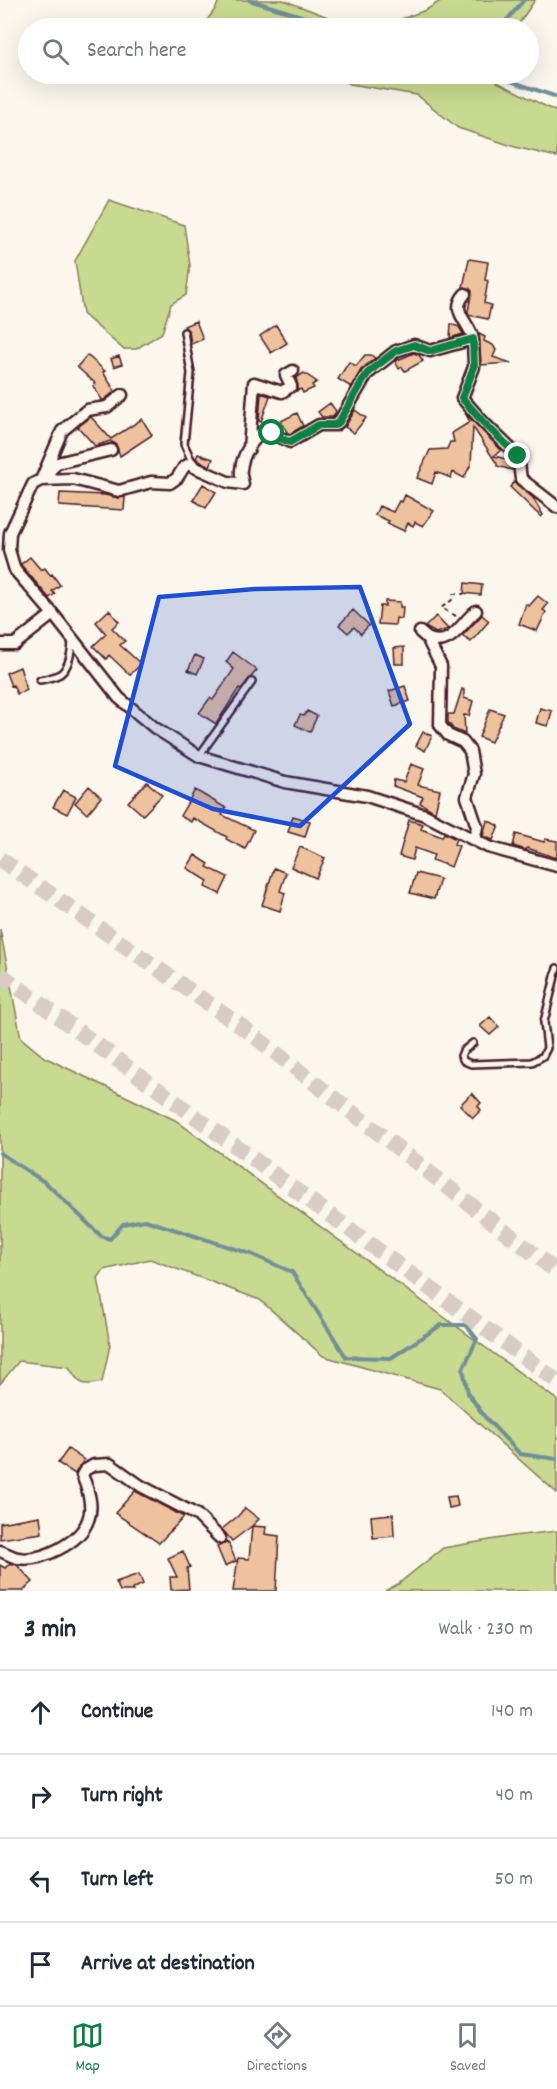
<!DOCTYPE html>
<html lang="en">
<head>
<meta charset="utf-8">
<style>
	:root { --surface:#fff; --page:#f2f2f3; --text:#1f2937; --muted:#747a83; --line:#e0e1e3; --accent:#0b8043 }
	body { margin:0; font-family:Dekko,sans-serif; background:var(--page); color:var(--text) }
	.stop { position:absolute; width:18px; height:18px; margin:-14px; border:4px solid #0b8043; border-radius:50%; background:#fff }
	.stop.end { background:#0b8043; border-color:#fff; box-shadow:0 2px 6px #0008 }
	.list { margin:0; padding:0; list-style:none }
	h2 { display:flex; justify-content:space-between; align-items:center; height:78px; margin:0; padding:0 24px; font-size:26px }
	h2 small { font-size:20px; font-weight:400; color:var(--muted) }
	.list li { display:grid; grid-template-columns:39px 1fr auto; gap:18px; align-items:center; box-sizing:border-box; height:84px; padding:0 24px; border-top:2px solid var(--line) }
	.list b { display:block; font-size:22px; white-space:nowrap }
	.list em { font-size:20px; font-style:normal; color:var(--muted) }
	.icon { flex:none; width:33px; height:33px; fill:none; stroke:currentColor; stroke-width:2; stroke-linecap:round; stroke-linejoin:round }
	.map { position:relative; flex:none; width:557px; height:1591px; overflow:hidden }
	.search { position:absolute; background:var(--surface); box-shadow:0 6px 24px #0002; left:18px; right:18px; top:18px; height:66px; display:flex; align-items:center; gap:15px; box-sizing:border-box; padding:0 21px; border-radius:33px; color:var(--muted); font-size:22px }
	.sheet { height:414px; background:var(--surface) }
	nav { display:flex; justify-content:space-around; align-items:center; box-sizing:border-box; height:84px; border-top:2px solid var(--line); background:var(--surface); font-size:16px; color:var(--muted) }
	nav a { display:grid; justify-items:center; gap:3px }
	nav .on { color:var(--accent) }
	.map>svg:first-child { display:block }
</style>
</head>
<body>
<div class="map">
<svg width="557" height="1591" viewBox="0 0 557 1591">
	<rect width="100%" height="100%" fill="#fbf7ec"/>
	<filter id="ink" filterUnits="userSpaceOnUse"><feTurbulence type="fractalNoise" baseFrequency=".0167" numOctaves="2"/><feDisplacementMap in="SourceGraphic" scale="12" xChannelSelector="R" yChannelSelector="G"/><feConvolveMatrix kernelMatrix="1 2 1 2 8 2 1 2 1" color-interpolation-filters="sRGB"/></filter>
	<g filter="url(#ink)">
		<path fill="#c8da8f" stroke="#897c5d" stroke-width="1.5" d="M 219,0 L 283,0 L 357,28 L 382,26 L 426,10 L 442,0 L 535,0 L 516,28 L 208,28 L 207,20 L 216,8 Z
			M 329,74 L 493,74 L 497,82 L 557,112 L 557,157 L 515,147 L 458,128 L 417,95 L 350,84 Z
			M 109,200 L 184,225 L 190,265 L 186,295 L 171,304 L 162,333 L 136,349 L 123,349 L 83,314 L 75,261 Z
			M 0,929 L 21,1038 L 44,1057 L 175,1120 L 557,1400 L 557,1493 L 440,1389 L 323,1356 L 260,1300 L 150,1259 L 104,1270 L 98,1278 L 110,1345 L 102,1382 C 82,1387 79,1384 69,1367 L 19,1361 L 0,1384 Z
			M 557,1531 L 557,1591 L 385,1591 L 398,1584 L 443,1548 L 513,1536 Z"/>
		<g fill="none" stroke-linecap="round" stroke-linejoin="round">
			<path stroke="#709098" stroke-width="4" d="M 249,0 L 311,19 L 330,28
				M 500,28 L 524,0
				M 500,74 L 501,78 L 557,97
				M 0,1153 L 46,1183 L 101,1236 L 110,1239 L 123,1224 L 145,1220 L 251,1254 L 292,1272 L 346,1357 L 391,1358 L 441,1325 L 466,1325 L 477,1339 L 463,1369 L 468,1393 L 484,1416 L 520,1454 L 557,1459"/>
		</g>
		<path fill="#edc29c" stroke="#4a1f2b" stroke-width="1.5" d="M 469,259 L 488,262 L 485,280 L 488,281 L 484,303 L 491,305 L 488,319 L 469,315 L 468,311 L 472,291 L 469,288 L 463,287 Z
			M 196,321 L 203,339 L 191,344 L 189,331 L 184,326 Z
			M 451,324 L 459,327 L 463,334 L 450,338 Z
			M 276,325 L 287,343 L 271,353 L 260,336 Z
			M 479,334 L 485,337 L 484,341 L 493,345 L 496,350 L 493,357 L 511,363 L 481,365 Z
			M 414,353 L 419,355 L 423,361 L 405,371 L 402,367 L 399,369 L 395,361 Z
			M 87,355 L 105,371 L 103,372 L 115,391 L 104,400 L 102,400 L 93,386 L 96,384 L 77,367 Z
			M 365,355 L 371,355 L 375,358 L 361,370 L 351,387 L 338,379 L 349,362 L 356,366 Z
			M 119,356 L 122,364 L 114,367 L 111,359 Z
			M 304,373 L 317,382 L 312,385 L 314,388 L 303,393 L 301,389 L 297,391 L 298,386 L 296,378 Z
			M 261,393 L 270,396 L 261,422 L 259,421 Z
			M 330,403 L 336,411 L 333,417 L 322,417 L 318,412 Z
			M 355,410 L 366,418 L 354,433 L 345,427 Z
			M 297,413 L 303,426 L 290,434 L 287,432 L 281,421 Z
			M 465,413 L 501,450 L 494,456 L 511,460 L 512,470 L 497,466 L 497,464 L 473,427 L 471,464 L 464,478 L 453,472 L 451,478 L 436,472 L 432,484 L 417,478 L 430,450 L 447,449 L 450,442 L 454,442 L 452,433 L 470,422 Z
			M 91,417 L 111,439 L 142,419 L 152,435 L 120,456 L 116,444 L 110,441 L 95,446 L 78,427 Z
			M 198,454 L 213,459 L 210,466 L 199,461 L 196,458 Z
			M 514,482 L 533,498 L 543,515 L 541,517 L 510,487 Z
			M 203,484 L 216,492 L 206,508 L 193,500 Z
			M 60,493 L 105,495 L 118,498 L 125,497 L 124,510 L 59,506 Z
			M 405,495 L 434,511 L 423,526 L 415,522 L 413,526 L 408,523 L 404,531 L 387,523 L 389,521 L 375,515 L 379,506 L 393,512 L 399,501 L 402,502 Z
			M 30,557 L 41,570 L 45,568 L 50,575 L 52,574 L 60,585 L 52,591 L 55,594 L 49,598 L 22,566 L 21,564 Z
			M 465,583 L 482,585 L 481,595 L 464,593 Z
			M 538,596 L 548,604 L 543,610 L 546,612 L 537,631 L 519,624 L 526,604 L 529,606 Z
			M 385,601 L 400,602 L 400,607 L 403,607 L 402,619 L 396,618 L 395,625 L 378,624 L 380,606 L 385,606 Z
			M 109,610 L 119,622 L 112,628 L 125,641 L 120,645 L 141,664 L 130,675 L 109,655 L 106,659 L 93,646 L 106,634 L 96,622 Z
			M 353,610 L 369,625 L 361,634 L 354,627 L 348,633 L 339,625 Z
			M 482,615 L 489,621 L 471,642 L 462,636 Z
			M 436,616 L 448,629 L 436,633 L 425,627 Z
			M 404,647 L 404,664 L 395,664 L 394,648 Z
			M 233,652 L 257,670 L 241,689 L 239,688 L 216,724 L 199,713 L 210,698 L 213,700 L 234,669 L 226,662 Z
			M 195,655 L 204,659 L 197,674 L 188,670 Z
			M 20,667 L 27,690 L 17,694 L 13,685 L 11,686 L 6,673 Z
			M 405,686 L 410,701 L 394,706 L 389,691 Z
			M 462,689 L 464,690 L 464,698 L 473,701 L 469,716 L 464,715 L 465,734 L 453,729 L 448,722 L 448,714 L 454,714 Z
			M 540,708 L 552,711 L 548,726 L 536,723 Z
			M 490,709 L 504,714 L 491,742 L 479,737 Z
			M 307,711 L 317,716 L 310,732 L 295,725 L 300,715 L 304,716 Z
			M 423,732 L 432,736 L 425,751 L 416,746 Z
			M 411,764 L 424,769 L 418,785 L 440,790 L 435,812 L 420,803 L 423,797 L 393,786 L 394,780 L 404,782 Z
			M 147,782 L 162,795 L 143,815 L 128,802 Z
			M 89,786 L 101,797 L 87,814 L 75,803 Z
			M 63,790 L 76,797 L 67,814 L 53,807 Z
			M 195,790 L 226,808 L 222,815 L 254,830 L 245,849 L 226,839 L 227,837 L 193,818 L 191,822 L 180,816 Z
			M 293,816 L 310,821 L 305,837 L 288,832 Z
			M 409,820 L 423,824 L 421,829 L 442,837 L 444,833 L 456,839 L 454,844 L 459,846 L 451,867 L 432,860 L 434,855 L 415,848 L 412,860 L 399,856 Z
			M 487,820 L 499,826 L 493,840 L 483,836 Z
			M 516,834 L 544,842 L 545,839 L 557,841 L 557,858 L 527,848 L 526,850 L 513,846 Z
			M 300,847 L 325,858 L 316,878 L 291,867 Z
			M 195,855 L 209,864 L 207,867 L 228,877 L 220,894 L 205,887 L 208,881 L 187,868 Z
			M 274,868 L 286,873 L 280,891 L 285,893 L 280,911 L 262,905 Z
			M 416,873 L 440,879 L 434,899 L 410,893 Z
			M 490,1017 L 499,1027 L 490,1035 L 480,1026 Z
			M 472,1093 L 481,1103 L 478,1106 L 481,1110 L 473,1118 L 460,1105 Z
			M 68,1449 L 84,1460 L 75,1474 L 58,1463 Z
			M 135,1491 L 184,1517 L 159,1543 L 115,1513 Z
			M 456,1496 L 458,1506 L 449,1508 L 447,1497 Z
			M 245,1508 L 259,1519 L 252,1526 L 266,1527 L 265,1534 L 279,1536 L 276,1591 L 233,1591 L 238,1558 L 249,1559 L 252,1526 L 232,1541 L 222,1529 L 238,1516 Z
			M 393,1514 L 394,1536 L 373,1538 L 371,1516 Z
			M 40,1516 L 42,1533 L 0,1539 L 0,1523 Z
			M 228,1542 L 236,1561 L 225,1566 L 217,1547 Z
			M 183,1551 L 190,1567 L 187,1568 L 189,1589 L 171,1590 L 170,1577 L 177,1577 L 168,1558 Z
			M 10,1563 L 17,1565 L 33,1582 L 23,1591 L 0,1591 L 0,1565 L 5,1568 Z
			M 139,1574 L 143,1584 L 132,1589 L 133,1591 L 120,1591 L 116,1582 Z"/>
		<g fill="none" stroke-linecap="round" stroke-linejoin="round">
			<path stroke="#d8ccc5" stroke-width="16" stroke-dasharray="16 8" stroke-linecap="butt" d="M 0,859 L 245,1029 L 557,1272
				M 0,974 L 557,1381"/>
			<g stroke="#4a1f2b" stroke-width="10">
				<path id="service" d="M 184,332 L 191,373 L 184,444 L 192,462
					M 40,680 C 46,679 54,677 60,674 C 69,668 72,651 72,640
					M 199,756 L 252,682
					M 473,1043 L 463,1051 L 461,1056 L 464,1061 L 471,1064 L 532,1062 L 543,1056 L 547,1048 L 544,1022 L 557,968"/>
			</g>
			<g stroke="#4a1f2b" stroke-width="15">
				<path id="minor" d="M 473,339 L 474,367 L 462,398 L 483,422 L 518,456 L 521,479 L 557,507
					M 249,449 L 254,383 L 282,392 L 291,386 L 286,375 L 293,371
					M 46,475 L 57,463 L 111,450
					M 41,480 L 62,431 L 87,410 L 107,407 L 122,395
					M 53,614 L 15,570 L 9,550 L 10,533 L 33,484 L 41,480 L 73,479 L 119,491 L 151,482 L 170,483 L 177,478 L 184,467 L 191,463 L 194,467 L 228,482 L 243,484 C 242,479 240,474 241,470 C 242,456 253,436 266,431 L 290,442 L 319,425 L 335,425 L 339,422 L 367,374 L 396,351 L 414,345 L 430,351 L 473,339 C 470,322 449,312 465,294
					M 420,632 L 427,638 L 441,666 L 440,725 L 448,735 L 463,742 L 470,751 L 474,774 L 467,797 L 477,827 L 474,840
					M 427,638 C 451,649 460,624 476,611
					M 0,644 L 15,644 L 53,614 L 119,698 L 155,728 L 199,756 L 285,782 L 367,796 L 425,815 L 488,847 L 557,866
					M 0,1551 C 6,1553 12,1557 18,1558 C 41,1562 80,1543 88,1520 C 94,1506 88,1489 82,1475 L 85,1470 L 94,1465 L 110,1464 L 141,1486 L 197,1515 L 220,1538"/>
			</g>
			<path stroke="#4a1f2b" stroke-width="2" stroke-dasharray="4.5 4.5" stroke-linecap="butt" d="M 456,616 L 441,608 L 452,600 L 453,594 L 464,594"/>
			<use href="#service" stroke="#fbf7ec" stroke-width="5"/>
			<use href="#minor" stroke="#fbf7ec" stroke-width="10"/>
		</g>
	</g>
	<g fill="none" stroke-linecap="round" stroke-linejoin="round" filter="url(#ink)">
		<path stroke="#0b8043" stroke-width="8" d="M 272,433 L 279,438 L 290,442 L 319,425 L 335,425 L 339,422 L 367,374 L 376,366 L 396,351 L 414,345 L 430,351 L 473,339 L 474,367 L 462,398 L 483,422 L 518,456"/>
	</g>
	<path fill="#1d4ed8" fill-opacity="0.2" stroke="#1d4ed8" stroke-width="4.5" stroke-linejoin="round" d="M 360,587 L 410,724 L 300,826 L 213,809 L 115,766 L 159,597 L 255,589 Z"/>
</svg>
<div class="stop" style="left:272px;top:433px"></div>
<div class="stop end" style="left:518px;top:456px"></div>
<div class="search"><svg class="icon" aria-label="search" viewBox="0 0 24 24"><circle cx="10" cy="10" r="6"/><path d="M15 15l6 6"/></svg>Search here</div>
</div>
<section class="sheet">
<h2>3 min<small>Walk · 230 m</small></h2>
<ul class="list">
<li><svg class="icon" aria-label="ahead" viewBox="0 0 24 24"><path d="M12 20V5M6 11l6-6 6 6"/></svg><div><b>Continue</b></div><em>140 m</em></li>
<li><svg class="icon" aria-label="right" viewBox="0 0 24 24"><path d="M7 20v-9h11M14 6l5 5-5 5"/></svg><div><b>Turn right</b></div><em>40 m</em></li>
<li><svg class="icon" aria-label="left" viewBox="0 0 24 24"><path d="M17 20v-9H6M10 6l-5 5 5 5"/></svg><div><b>Turn left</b></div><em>50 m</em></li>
<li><svg class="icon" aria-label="arrive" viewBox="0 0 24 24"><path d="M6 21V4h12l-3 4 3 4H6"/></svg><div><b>Arrive at destination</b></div></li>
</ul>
</section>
<nav>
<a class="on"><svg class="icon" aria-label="map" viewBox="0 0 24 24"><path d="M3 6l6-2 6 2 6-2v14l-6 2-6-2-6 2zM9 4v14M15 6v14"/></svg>Map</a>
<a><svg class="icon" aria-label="directions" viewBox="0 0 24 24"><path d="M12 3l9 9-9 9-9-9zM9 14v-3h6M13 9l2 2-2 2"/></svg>Directions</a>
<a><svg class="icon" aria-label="saved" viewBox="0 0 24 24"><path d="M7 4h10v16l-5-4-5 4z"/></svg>Saved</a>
</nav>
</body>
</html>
